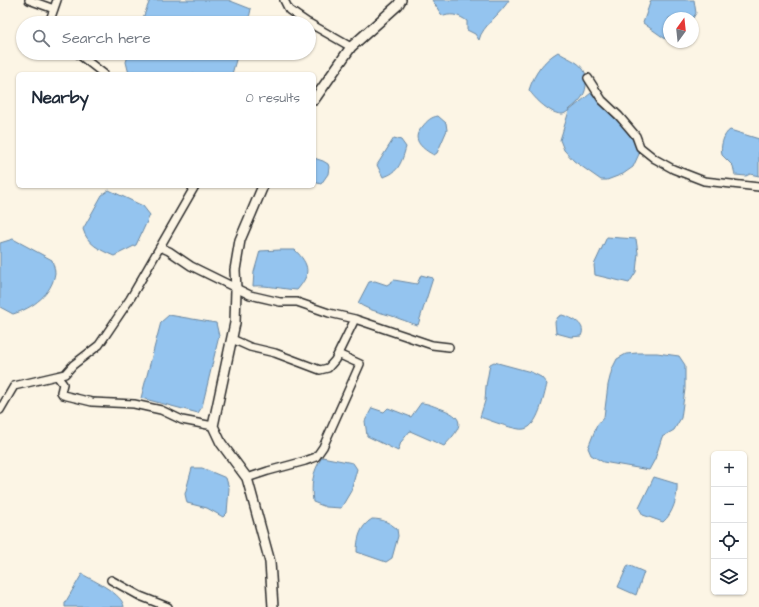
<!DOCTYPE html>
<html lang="en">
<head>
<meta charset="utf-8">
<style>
	:root { --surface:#fff; --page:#f6f6f7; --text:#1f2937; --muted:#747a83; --line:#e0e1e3 }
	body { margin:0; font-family:"Architects Daughter",sans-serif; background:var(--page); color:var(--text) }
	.controls { position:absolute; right:12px; bottom:12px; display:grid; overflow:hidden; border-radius:6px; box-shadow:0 1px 3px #0004 }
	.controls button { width:36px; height:36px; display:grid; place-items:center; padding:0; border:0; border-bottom:1px solid var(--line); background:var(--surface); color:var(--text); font:20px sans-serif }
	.compass { position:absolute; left:663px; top:12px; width:36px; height:36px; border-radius:50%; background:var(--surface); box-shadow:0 1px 3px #0004; rotate:15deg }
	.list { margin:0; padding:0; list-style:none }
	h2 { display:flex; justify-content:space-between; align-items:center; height:52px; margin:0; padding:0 16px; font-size:17px }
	h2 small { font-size:13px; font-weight:400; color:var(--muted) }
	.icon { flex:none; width:22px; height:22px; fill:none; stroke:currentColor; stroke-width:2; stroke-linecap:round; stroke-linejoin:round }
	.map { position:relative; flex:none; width:759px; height:607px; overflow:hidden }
	.search { position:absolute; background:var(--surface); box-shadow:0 1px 3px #0004; left:16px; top:16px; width:300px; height:44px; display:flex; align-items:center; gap:10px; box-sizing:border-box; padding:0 14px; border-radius:22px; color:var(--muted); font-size:15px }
	.panel { position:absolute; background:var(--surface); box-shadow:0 1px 3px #0004; left:16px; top:72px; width:300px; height:116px; border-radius:6px }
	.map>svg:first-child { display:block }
</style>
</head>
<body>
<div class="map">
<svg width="759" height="607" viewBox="0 0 759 607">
	<rect width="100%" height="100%" fill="#fcf5e5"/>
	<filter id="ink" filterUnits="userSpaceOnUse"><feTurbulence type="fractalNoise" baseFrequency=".025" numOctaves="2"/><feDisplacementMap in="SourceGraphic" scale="8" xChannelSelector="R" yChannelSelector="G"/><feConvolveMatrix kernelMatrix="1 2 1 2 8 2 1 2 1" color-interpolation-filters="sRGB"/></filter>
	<g filter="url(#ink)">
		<path fill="#94c4ef" stroke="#6a87a1" d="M 150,0 L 228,0 L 251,9 L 248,23 L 141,23 Z
			M 432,0 L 509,0 C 501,14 482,26 479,40 L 475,34 L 467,30 L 467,21 C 460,16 453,13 444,16 L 441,14 Z
			M 651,0 L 694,0 L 696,13 L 693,18 L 669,18 L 669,40 L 664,38 L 643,23 Z
			M 558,52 C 566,58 578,61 583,69 C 586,73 586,77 586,81 C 587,94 580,101 570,109 C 568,111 566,113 563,114 C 551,115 535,99 529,90 C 534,74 544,60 558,52 Z
			M 129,53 L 238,53 L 232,74 L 129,74 L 126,62 Z
			M 591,93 L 625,129 L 639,149 L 639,154 L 633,167 L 623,174 L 607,180 L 601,180 L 574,161 L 564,150 L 560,140 L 569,111 Z
			M 438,116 L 446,123 L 447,130 L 437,153 L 434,155 C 426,151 412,142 419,131 C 420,129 422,128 423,126 C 427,121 431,117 438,116 Z
			M 730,130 L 759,139 L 759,176 L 750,174 L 746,176 L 735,175 L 733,166 L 722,155 C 720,148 723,134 730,130 Z
			M 394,138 L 401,140 L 406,147 C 402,161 399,173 383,177 L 377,165 Z
			M 314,158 L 323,161 L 328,164 L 329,167 L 328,174 L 321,184 L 314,182 Z
			M 109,190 L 143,206 L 150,215 L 136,245 L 114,256 C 100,250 87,244 83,229 L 102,195 Z
			M 607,237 L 636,239 L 638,253 L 636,272 L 629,283 L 595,275 L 594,265 Z
			M 13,239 L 52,260 C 53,264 55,269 55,273 C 52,294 33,308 13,314 L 0,307 L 0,243 Z
			M 280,250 L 295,250 C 310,265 311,274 297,290 C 282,289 268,285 253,286 L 254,272 L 260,251 Z
			M 421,275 L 433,278 L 418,325 C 411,324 407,321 400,319 C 387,313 370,312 358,303 L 369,282 L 375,281 L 387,285 L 394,280 L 417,284 Z
			M 169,315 L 216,323 L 219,336 L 202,407 L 198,413 L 141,398 L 161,322 Z
			M 562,315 C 572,318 587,324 581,336 L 571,337 L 556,333 L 555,322 L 558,317 Z
			M 637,353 L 657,353 L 679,356 L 685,365 L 685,389 L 681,418 L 674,430 L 662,437 L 655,459 L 649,470 L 603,462 L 591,455 L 588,448 L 597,425 L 604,417 L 608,385 L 612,369 L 617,359 L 626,354 Z
			M 494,362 L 531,372 L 541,377 L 547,384 C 544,396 538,427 524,429 C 517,431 489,420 480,417 L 485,401 L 486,386 L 490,364 Z
			M 421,403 C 428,403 435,407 442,409 C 469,419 459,430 444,446 L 410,431 L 401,442 L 398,451 L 367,436 L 365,421 L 372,408 L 384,412 L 388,408 L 411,417 Z
			M 322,457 L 353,463 L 357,469 L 351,491 L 341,508 L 326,507 L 313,502 C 311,484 312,473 322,457 Z
			M 192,468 L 202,468 L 226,478 L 229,488 L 227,513 L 223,517 L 207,508 L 187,503 L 185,494 Z
			M 654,477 L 677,484 C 678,496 673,514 663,522 L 643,515 L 639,508 Z
			M 372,519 C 382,519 389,522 397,529 L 398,536 L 392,558 L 386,562 L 357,552 C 357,539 360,526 372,519 Z
			M 628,565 L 644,572 L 636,595 L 618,587 Z
			M 82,574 C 94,581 123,594 124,607 L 65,607 L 65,603 Z"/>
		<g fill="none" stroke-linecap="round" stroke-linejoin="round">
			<g stroke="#2b2b2b" stroke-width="10">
				<path id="minor" d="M 29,0 L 54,9
					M 284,0 L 289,10 L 308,23
					M 49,23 L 57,0
					M 309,23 L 351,47
					M 77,53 L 104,74
					M 588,78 L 602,100 L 619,116 L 636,136 L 640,147 L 655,159 L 673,169 L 704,181 L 759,187
					M 160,247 L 169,251 L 191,266 L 250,295 L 280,302 L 297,302 L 329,313 L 355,319 L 432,345 L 449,347
					M 232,339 L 250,347 L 275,353 L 320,370 L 328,368 L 335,360 L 355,319
					M 57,376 L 63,384 L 61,392 L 63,395 L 92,402 L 134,404 L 161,410 L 182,420 L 213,426
					M 0,410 L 14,386 L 65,374 L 73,365 L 99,345 L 130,299 L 195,186
					M 247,478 L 268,471 L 305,461 L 316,457 L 323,447 L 360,364 L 338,354
					M 111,580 L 140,596 L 168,607"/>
			</g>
			<g stroke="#2b2b2b" stroke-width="12">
				<path id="tertiary" d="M 314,100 L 351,47 L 398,5 L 401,0
					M 263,186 L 240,240 L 235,270 L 236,289 L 235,323 L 213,426 L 221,443 L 247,478 L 270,562 L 273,607"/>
			</g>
			<use href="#minor" stroke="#fcf5e5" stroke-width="7"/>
			<use href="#tertiary" stroke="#fcf5e5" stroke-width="9"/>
		</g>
	</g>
</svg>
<div class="controls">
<button>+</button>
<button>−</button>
<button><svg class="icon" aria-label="locate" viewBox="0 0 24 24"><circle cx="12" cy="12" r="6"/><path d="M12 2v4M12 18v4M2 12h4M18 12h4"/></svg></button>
<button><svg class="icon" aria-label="layers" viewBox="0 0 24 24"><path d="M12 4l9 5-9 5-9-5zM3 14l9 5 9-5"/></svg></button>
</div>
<svg class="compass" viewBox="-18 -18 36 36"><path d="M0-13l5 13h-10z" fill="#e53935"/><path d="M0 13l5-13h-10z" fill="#747a83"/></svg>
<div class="search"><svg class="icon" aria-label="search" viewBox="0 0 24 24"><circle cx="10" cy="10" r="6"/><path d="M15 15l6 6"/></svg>Search here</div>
<section class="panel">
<h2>Nearby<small>0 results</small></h2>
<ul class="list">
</ul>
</section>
</div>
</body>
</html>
